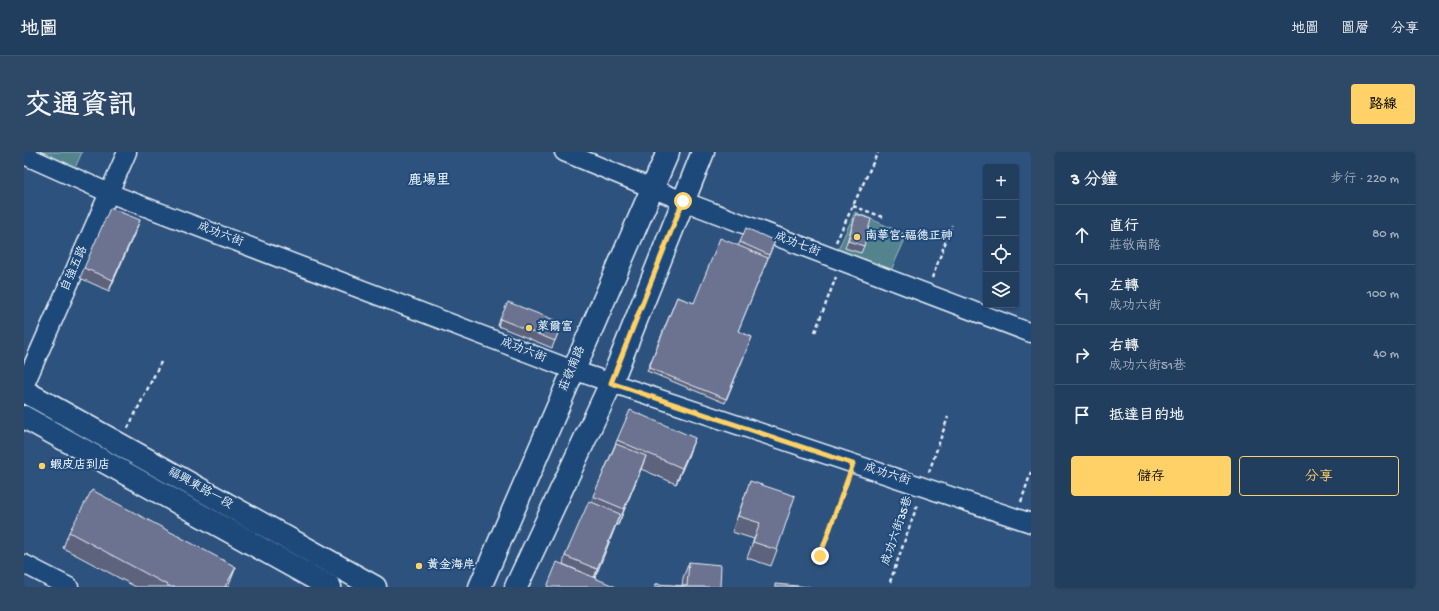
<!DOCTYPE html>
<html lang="zh-TW">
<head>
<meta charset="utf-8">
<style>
	:root { --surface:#223e5e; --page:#2e4967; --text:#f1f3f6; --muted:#a2aebc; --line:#3f5773; --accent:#ffd166 }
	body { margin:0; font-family:"Gochi Hand","LXGW WenKai TC",sans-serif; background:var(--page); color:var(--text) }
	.controls { position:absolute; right:12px; top:12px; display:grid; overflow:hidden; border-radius:4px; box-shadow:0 1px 3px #0004 }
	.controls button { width:36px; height:36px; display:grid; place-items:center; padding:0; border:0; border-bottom:1px solid var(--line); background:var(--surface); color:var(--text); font:20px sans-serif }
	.stop { position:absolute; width:12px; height:12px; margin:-9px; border:3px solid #ffd166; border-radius:50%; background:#fff }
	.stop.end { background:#ffd166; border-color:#fff; box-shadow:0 1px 4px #0008 }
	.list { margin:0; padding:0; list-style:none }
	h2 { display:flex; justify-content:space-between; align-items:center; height:52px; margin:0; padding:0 16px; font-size:17px }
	h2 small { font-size:13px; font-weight:400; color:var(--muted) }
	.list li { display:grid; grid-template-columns:26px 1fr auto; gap:12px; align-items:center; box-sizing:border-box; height:60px; padding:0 16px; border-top:1px solid var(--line) }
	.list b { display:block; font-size:15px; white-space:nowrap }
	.list p { margin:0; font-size:13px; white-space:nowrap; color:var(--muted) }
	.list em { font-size:13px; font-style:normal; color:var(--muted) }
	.actions { display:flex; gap:8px; padding:12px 16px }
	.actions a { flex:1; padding:9px 0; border:1px solid var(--accent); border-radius:4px; text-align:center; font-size:14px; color:var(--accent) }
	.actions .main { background:var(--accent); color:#111 }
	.icon { flex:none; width:22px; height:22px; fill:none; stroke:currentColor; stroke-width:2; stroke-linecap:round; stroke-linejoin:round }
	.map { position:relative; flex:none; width:1007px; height:435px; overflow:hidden; border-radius:4px }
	header { display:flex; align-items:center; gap:24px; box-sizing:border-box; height:56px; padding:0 20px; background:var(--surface); border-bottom:1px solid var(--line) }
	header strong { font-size:19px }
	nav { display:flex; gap:22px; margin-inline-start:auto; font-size:14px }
	.intro { display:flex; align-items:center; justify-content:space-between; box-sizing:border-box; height:96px; padding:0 24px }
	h1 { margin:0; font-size:28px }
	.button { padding:10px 18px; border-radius:4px; background:var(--accent); color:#111; font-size:14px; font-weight:700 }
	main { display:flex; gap:24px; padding:0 24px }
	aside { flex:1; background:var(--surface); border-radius:4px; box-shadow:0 1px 3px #0004 }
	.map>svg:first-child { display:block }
</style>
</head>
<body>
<header>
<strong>地圖</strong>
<nav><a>地圖</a><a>圖層</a><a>分享</a></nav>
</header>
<div class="intro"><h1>交通資訊</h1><a class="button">路線</a></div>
<main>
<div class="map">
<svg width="1007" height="435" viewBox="0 0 1007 435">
	<rect width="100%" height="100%" fill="#2e527e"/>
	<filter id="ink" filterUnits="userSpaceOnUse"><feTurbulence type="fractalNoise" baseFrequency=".025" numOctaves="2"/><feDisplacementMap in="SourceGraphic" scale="8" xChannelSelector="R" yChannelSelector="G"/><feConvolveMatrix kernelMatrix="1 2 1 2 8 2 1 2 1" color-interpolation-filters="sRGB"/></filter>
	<g filter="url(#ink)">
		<path fill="#52838d" stroke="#9dbac2" d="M 13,0 L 58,0 L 51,16 Z
			M 831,60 L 883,83 L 864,125 L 812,102 Z"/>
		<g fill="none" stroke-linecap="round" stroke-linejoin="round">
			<g stroke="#e8f1f8" stroke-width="21">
				<path id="minor" d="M 540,0 L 659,49 L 1007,181
					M 0,3 L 85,41 L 549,218 L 1007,371
					M 0,234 L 103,0
					M 0,412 L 45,435"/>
			</g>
			<g stroke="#e8f1f8" stroke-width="25">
				<path id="tertiary" d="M 0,239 L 351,435
					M 0,265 L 306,435
					M 456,435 L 644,0
					M 492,435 L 587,231 L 679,0"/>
			</g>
			<path stroke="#e8f1f8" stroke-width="2.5" stroke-dasharray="4 3" stroke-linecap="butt" d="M 829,54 L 859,65
				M 812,90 L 854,0
				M 908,126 L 928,73
				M 791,180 L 812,125
				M 104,276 L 137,210
				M 905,320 L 924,265
				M 997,350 L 1007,320
				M 796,405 L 824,327
				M 866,430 L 894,351"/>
			<use href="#minor" stroke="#1f4a7a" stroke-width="18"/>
			<use href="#tertiary" stroke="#1f4a7a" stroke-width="22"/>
		</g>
		<path fill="#5d637c" stroke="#e8f1f8" d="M 832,62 L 840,94 L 837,101 L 821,96 Z
			M 112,78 L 85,139 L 56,126 L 60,116 Z
			M 751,89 L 714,179 L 728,185 L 701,251 L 623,219 L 653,145 L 670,151 L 714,94 L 716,90 Z
			M 476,167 L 538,171 L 528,196 L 474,174 Z
			M 593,288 L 665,302 L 652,332 L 617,317 L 594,373 L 592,373 L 571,426 L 539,412 L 541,404 L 567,350 Z
			M 726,329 L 753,398 L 747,414 L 723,406 L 730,387 L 708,380 Z
			M 45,380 L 212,415 L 204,435 L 112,435 L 39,396 Z
			M 665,410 L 696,435 L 630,435 L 632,432 L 658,434 L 659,426 Z"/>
		<path fill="#4c5065" stroke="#e8f1f8" d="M 116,68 L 112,78 L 85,139 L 89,128 Z
			M 671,286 L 665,302 L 652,332 L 658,316 Z
			M 622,304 L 616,320 L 594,373 L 600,357 Z
			M 596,362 L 590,378 L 568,433 L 573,417 Z
			M 212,415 L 204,435 L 201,435 Z"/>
		<path fill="#6c7390" stroke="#e8f1f8" d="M 86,56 L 116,68 L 89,128 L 60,116 Z
			M 832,62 L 847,67 L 840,94 L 824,89 Z
			M 722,76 L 751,89 L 745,103 L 716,90 Z
			M 696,86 L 744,106 L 714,179 L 728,185 L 702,247 L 625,216 L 653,145 L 670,151 Z
			M 484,150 L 538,171 L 531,189 L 476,167 Z
			M 606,258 L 671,286 L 658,316 L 593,288 Z
			M 592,292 L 622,304 L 600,357 L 569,344 Z
			M 726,329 L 771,344 L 753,398 L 729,390 L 736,371 L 714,364 Z
			M 68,338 L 212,415 L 201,435 L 147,435 L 45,380 Z
			M 565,349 L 596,362 L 573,417 L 541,404 Z
			M 533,410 L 592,435 L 523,435 Z
			M 665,410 L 697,413 L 696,435 L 631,435 L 632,432 L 663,434 Z
			M 751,432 L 786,435 L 751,435 Z"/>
	</g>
	<g fill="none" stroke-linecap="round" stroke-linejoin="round" filter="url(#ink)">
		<path stroke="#ffd166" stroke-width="5" d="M 659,49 L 587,231 L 829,312 L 796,404"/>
	</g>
	<g fill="#ffd166" stroke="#1f4a7a" stroke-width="1.5">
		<circle cx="833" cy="85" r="4"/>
		<circle cx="505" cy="176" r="4"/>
		<circle cx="18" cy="314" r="4"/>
		<circle cx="395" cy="414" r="4"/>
	</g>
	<g text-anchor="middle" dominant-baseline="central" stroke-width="4" stroke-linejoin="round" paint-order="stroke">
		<g font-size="12" fill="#e8f1f8" stroke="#1f4a7a">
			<text transform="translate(196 83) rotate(21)">成功六街</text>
			<text transform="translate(773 93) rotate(21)">成功七街</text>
			<text transform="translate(51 117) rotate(-66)">自強五路</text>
			<text transform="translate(499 199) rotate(21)">成功六街</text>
			<text transform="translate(549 217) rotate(-67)">莊敬南路</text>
			<text transform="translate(863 323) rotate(18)">成功六街</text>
			<text transform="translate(176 337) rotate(29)">福興東路一段</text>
			<text transform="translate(874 379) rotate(-71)">成功六街35巷</text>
		</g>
		<g font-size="12" font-weight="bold" fill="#e8f1f8" stroke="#1f4a7a" text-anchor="start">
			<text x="841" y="85">南華宮-福德正神</text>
			<text x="513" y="176">萊爾富</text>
			<text x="26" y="314">蝦皮店到店</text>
			<text x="403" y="414">黄金海岸</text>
		</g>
		<g font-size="14" font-weight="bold" fill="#e8f1f8" stroke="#1f4a7a">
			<text x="405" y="29">鹿場里</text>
		</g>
	</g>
</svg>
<div class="controls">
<button>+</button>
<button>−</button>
<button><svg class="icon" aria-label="locate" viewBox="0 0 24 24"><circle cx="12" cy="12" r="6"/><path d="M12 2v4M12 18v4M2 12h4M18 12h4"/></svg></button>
<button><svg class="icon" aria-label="layers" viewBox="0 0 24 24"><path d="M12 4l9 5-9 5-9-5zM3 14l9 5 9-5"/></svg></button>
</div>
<div class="stop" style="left:659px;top:49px"></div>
<div class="stop end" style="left:796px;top:404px"></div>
</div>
<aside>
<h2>3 分鐘<small>步行 · 220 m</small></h2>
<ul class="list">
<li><svg class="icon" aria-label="ahead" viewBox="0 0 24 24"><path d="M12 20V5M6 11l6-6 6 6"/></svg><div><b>直行</b><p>莊敬南路</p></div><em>80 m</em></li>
<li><svg class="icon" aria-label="left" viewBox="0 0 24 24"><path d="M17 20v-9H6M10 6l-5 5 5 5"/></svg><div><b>左轉</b><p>成功六街</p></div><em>100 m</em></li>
<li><svg class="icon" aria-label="right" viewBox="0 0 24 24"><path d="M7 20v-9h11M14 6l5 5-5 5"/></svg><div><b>右轉</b><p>成功六街51巷</p></div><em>40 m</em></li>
<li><svg class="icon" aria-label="arrive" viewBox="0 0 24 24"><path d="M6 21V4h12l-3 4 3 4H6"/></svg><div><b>抵達目的地</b></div></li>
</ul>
<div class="actions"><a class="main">儲存</a><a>分享</a></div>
</aside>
</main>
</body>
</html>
